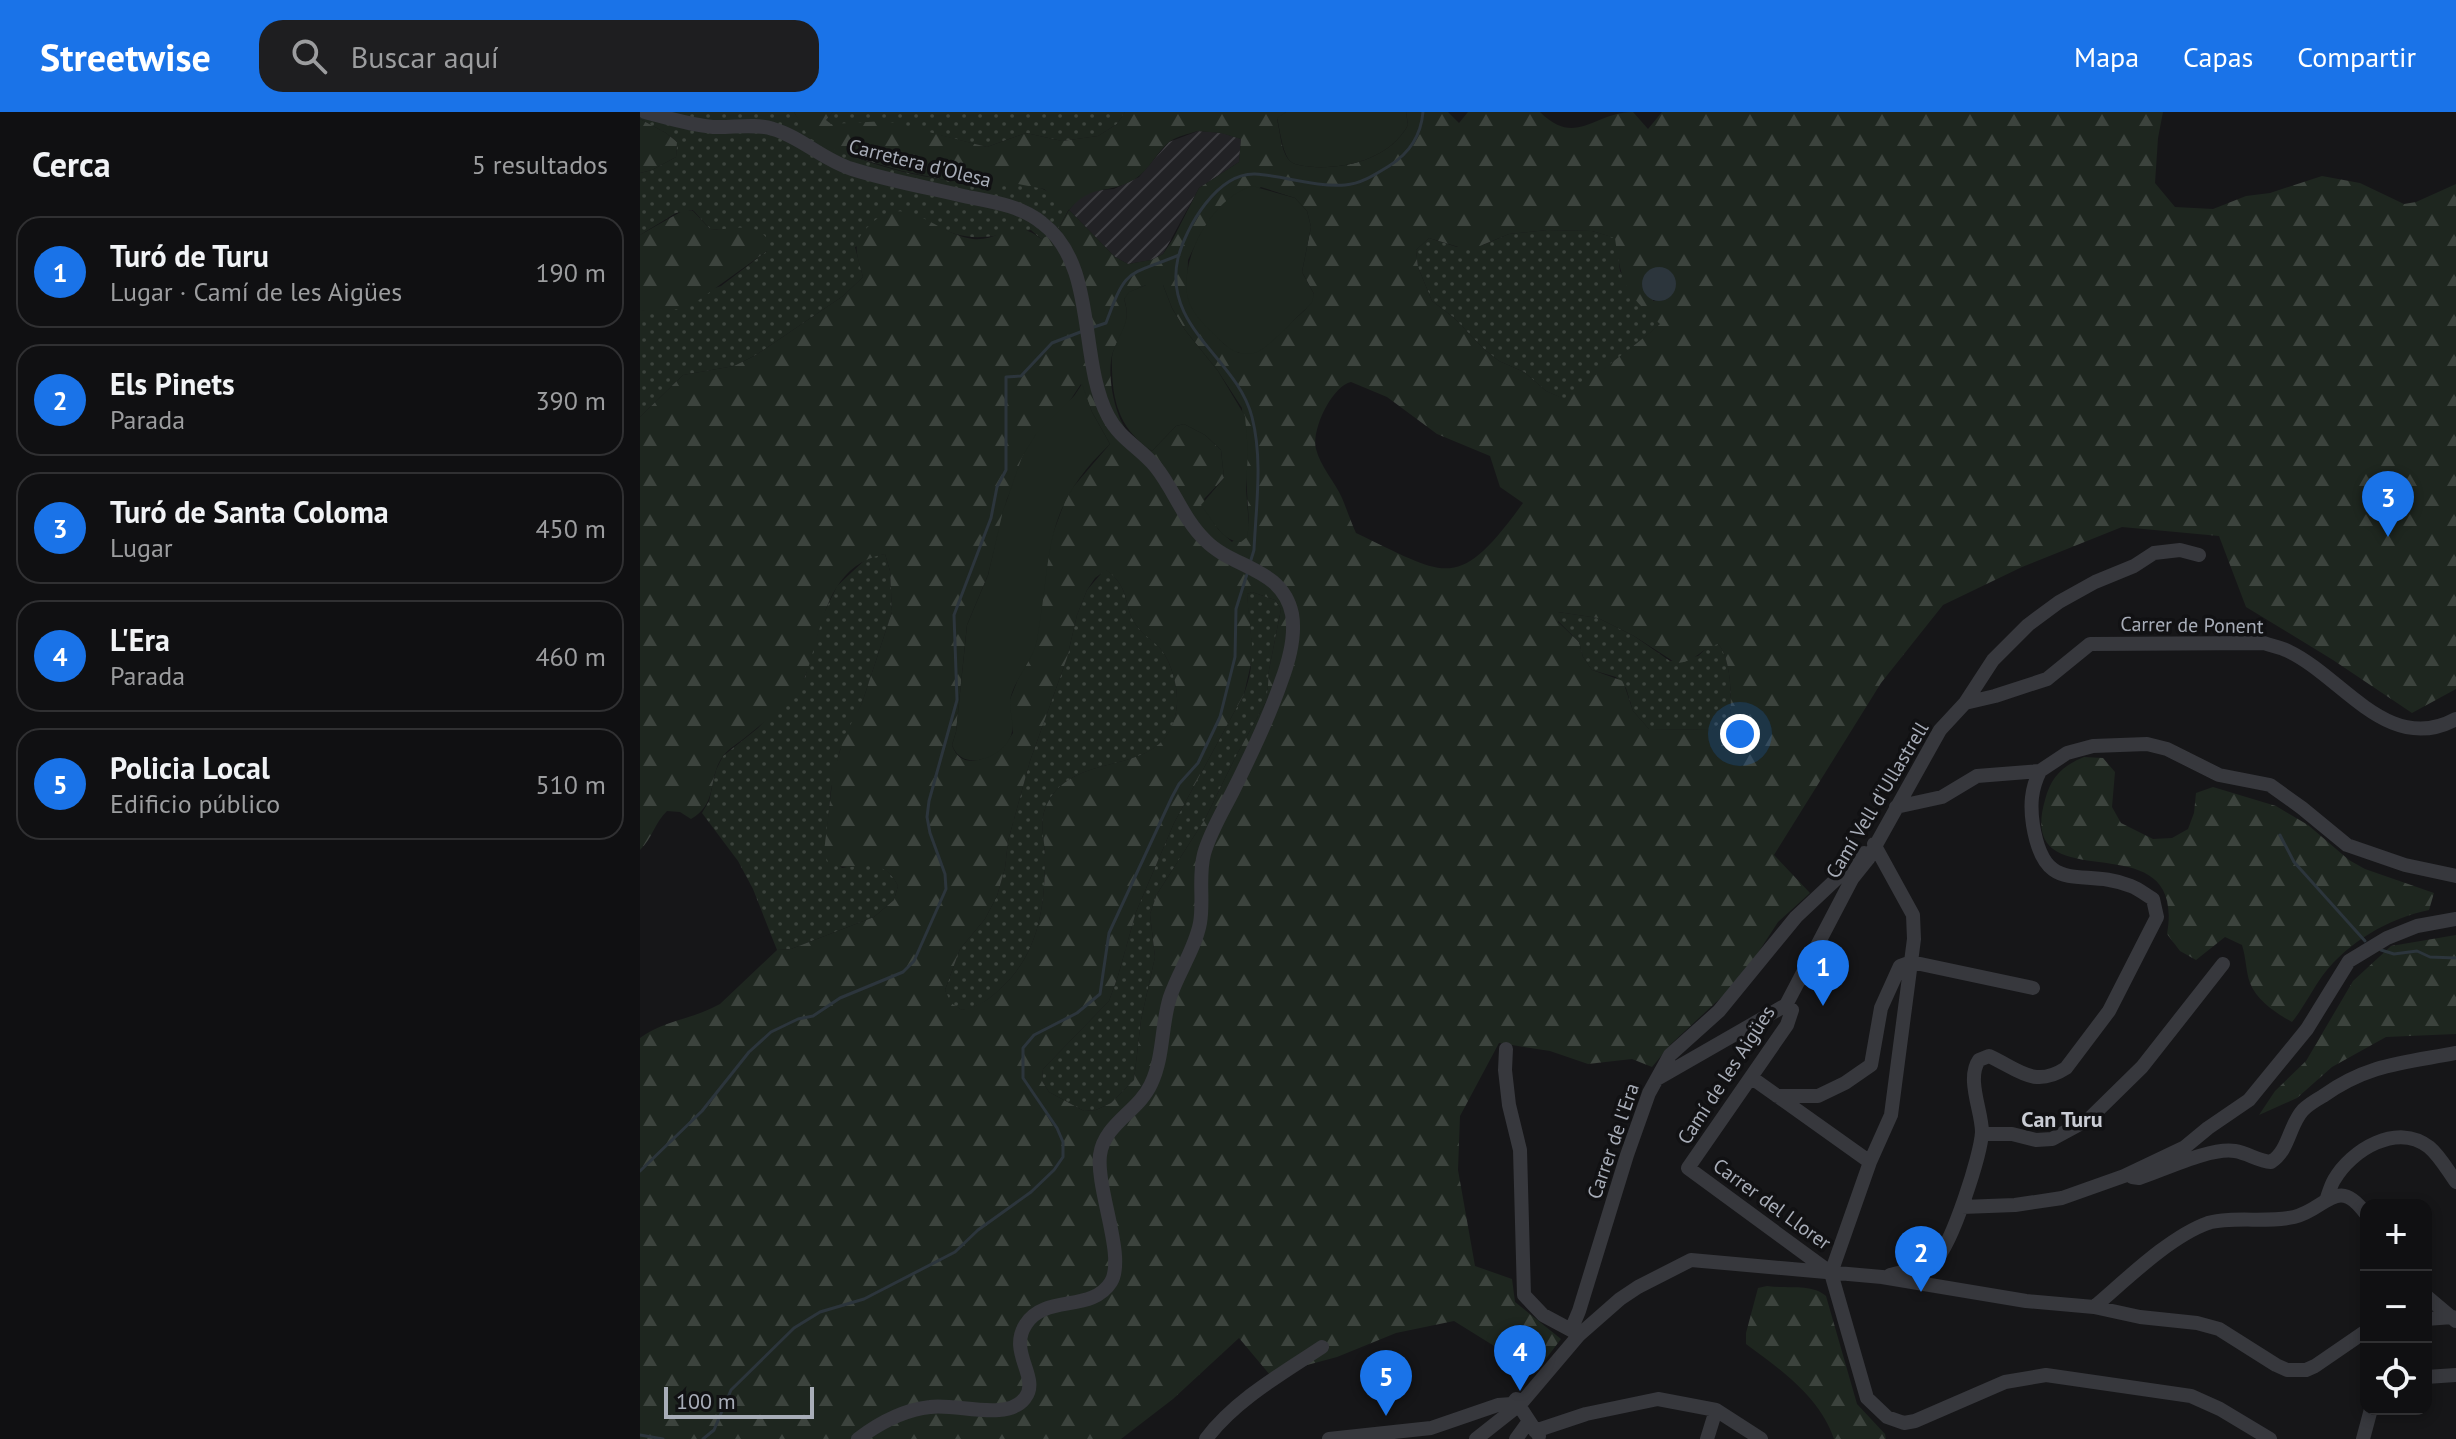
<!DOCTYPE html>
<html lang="es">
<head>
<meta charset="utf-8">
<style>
	:root { --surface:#101012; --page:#1e1e20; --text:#f1f3f6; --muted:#9c9d9f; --line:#303032; --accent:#1a73e8 }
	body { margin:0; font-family:"PT Sans",sans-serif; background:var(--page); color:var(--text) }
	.controls { position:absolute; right:24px; bottom:24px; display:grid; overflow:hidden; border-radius:16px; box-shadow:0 4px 12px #0003 }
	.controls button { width:72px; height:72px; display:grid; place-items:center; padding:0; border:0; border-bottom:2px solid var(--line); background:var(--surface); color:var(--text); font:40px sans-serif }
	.scale { position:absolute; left:24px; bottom:20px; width:150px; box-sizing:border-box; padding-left:8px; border:4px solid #a8adb8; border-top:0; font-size:22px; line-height:28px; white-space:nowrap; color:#a8adb8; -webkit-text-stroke:6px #111113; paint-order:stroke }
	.you { position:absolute; left:1100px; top:622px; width:28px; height:28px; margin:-20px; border:6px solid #fff; border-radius:50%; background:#1a73e8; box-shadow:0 0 0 12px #1a73e833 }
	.badge { display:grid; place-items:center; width:52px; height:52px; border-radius:50%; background:var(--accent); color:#fff; font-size:26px; font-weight:700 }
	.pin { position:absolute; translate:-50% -66px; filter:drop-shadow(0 2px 4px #0008) }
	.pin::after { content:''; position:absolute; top:42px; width:28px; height:24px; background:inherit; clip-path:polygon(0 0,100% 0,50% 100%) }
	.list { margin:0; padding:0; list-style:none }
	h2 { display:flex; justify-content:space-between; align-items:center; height:104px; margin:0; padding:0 32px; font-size:34px }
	h2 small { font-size:26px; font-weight:400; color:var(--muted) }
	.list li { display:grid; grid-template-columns:52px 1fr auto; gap:24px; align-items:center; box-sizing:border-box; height:112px; margin:0 16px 16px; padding:0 16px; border:2px solid var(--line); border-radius:24px }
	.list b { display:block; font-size:30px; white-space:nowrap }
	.list p { margin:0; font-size:26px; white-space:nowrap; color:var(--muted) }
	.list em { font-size:26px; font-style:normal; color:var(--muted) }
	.icon { flex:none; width:44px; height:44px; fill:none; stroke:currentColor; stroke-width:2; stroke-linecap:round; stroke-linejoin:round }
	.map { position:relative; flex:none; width:1816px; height:1327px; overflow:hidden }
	header { display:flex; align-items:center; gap:48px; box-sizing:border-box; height:112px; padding:0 40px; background:var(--accent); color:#fff }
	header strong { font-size:38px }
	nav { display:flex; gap:44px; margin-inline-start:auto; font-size:28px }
	.search { width:560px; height:72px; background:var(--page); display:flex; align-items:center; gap:20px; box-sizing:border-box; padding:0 28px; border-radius:24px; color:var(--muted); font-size:30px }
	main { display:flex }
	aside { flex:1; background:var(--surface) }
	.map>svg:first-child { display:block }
</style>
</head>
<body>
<header>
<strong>Streetwise</strong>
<div class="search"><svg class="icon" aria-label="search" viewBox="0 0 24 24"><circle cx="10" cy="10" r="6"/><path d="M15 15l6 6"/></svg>Buscar aquí</div>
<nav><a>Mapa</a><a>Capas</a><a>Compartir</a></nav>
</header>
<main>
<aside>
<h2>Cerca<small>5 resultados</small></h2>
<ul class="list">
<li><span class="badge">1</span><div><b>Turó de Turu</b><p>Lugar · Camí de les Aigües</p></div><em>190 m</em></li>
<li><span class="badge">2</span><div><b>Els Pinets</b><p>Parada</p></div><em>390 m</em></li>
<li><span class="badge">3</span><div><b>Turó de Santa Coloma</b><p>Lugar</p></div><em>450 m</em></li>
<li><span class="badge">4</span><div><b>L'Era</b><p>Parada</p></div><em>460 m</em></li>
<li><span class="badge">5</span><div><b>Policia Local</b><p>Edificio público</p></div><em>510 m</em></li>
</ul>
</aside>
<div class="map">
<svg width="1816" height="1327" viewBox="0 0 1816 1327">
	<defs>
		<pattern id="industrial-furrows" width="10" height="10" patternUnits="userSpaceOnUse" patternTransform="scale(2)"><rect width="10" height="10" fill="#222225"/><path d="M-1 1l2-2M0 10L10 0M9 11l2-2" fill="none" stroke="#3f3f43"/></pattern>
		<pattern id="grass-dots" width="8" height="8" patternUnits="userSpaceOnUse" patternTransform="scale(2)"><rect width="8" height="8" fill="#1e261f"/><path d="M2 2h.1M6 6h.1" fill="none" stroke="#3c433d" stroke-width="1.8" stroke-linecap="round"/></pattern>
		<pattern id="forest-firs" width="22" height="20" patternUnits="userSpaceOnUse" patternTransform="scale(2)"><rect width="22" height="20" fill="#1e261f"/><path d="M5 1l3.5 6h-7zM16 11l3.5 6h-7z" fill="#3c433d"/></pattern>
	</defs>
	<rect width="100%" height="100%" fill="#161618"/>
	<path fill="url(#industrial-furrows)" d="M 558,19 L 582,21 L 601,27 L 599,50 L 559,76 L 523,142 L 511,148 L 488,152 L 475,145 L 429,98 L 441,84 L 451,79 L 474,77 L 499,65 L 529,30 Z"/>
	<path fill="url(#grass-dots)" d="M 0,0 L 154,0 C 176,42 263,62 307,68 C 333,71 384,67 405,78 C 413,82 421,91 429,97 L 417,119 L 401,127 L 391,118 C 348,124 328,134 288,109 L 215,135 L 223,165 L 203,184 L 116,243 L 94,254 L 43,263 L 0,305 L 0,199 L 12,197 L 81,174 L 127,139 L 87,118 L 70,117 L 53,98 L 36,101 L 0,123 L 0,61 L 12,58 L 36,45 L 37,30 L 26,21 L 0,7 Z
		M 193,0 L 485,0 L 477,12 L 458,24 L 422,29 L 386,21 L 347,35 L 299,23 L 191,12 L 186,8 Z
		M 907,118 L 952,119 L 976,126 L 980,159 L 1020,212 C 990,239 956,261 926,288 L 906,279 L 884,260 L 859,249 L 845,238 L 813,205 L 792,189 L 778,155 L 776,138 L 789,126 L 817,135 L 843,133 L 869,122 Z
		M 245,442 L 250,459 L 252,500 L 222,591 L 200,638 L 191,677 L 185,740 L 202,756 C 227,752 246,748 258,774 L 254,788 L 234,805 L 151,837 L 137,838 L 113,777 L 98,749 L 62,701 L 69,689 L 76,658 L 83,644 L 118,616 L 165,565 L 183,503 L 197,474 L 228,445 Z
		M 465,457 C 492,476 482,494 497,514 C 504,524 516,529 523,540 C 532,553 538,576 537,592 C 531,672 437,632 407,692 C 398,710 405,727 405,745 C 405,794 399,840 363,874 C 350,887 340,895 322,898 L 310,891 L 305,878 L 320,837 L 345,807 L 357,784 L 365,756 L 368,729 L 390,649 L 427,546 L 437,503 L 447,478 Z
		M 612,480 L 635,488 L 641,497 L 629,558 L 627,588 L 597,642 L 565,707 L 517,782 L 510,802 L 515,845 L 501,908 L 494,968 L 471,991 L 456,998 L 444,999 L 409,980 L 402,969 L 403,957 L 469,889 L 478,864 L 496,800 L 534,711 L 604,582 C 618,546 609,519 607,482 Z
		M 918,500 L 958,506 L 994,524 L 1030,549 L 1058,544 L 1070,533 L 1078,532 C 1091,545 1092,585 1090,604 L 1072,618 L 1009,617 L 993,599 L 986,576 L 976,565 L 952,558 L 943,545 L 939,530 L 918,509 Z"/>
	<path fill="url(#forest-firs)" fill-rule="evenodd" d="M 154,0 L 193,0 L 186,8 L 191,12 L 246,9 L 347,35 L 386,21 L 422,29 L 458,24 L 477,12 L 485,0 L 646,0 L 637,7 C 640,18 641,41 650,49 C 656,54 666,54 674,55 C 709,57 751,45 768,13 L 766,0 L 808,0 L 819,11 L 828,0 L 900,0 C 936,36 954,0 993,0 L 1008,17 L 1022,0 L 1523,0 L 1518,26 L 1515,71 L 1535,95 L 1573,97 L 1606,84 L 1630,81 L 1682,64 L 1720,71 L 1764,92 L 1776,90 L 1816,72 L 1816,577 L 1772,601 L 1693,548 L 1606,495 L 1579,424 L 1482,415 L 1382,455 L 1303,493 L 1241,571 L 1134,743 L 1170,781 L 1138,810 L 1101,867 L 1031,932 L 1012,955 L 992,947 L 948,952 L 910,939 L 859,931 L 820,1004 L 818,1058 L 835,1154 L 872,1167 L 875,1190 L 921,1227 L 896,1260 L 814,1209 L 756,1221 L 697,1245 L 630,1263 L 599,1226 L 533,1287 L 481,1327 L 0,1327 L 0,926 C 24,908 54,907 80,892 L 137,838 L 151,837 L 234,805 L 254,788 L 258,774 C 242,740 217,762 189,752 L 184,740 L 193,663 L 204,625 L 222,591 L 252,500 L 250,459 L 245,442 C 198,451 186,492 175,533 C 171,544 169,558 163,568 C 149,589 126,609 107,624 C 99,631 89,636 83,644 C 67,666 79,691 51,707 L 40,700 L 27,699 C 15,710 12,727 0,738 L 0,305 L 43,263 L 94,254 L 116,243 L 203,184 L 223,165 C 216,138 210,131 232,111 C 267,79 294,122 333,127 C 361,130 372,103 401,127 L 417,119 L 429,98 L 404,77 L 378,72 L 306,68 L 262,59 L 204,42 L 169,26 ZM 558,19 L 581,21 L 601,27 L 599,50 L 559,76 L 533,127 L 523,142 L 511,148 L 488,152 L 475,145 L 429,98 C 453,70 467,84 495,67 C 509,58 516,41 529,30 C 537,24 548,22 558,19 ZM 621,75 L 655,86 L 667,99 L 671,115 L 662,160 L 674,182 L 666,197 L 625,234 L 599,241 L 584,232 L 552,196 L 547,178 L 548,148 L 560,123 L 577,101 ZM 907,118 L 952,119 L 975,126 C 981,171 986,182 1020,212 C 989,239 956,261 925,287 L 906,279 L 884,260 L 859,249 L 845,238 L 813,205 L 792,189 L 778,155 L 776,138 L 789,126 L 825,137 L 835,136 L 869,122 ZM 1018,155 L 1028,158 L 1023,189 L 1013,189 ZM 506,173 L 523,173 L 532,196 L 545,218 L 578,259 L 602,296 L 609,413 L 592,430 L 578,417 L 564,387 L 584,366 L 581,338 L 565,323 L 544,312 L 536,314 L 512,339 C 504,333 494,326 487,319 C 474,302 466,260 473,240 C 481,219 492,211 484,187 L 490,180 ZM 711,270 L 747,285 L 797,322 L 850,344 L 860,375 L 883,391 C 817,482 807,464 716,421 C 711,410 707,398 702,386 C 695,370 680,354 676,337 C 671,318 692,274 711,270 ZM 441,272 L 452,300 L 470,332 L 428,381 L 409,432 L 396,531 L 378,567 L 369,590 L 373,621 C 362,640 323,666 312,633 L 316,620 L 327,513 L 348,463 L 367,387 L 373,374 ZM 466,458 C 492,476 482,495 497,514 C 504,524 516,530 523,540 C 532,553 538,576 537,592 C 530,672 437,632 407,692 C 398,710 405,727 405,745 C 405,794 399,840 363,874 C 350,887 340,894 322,898 L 311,891 L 305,878 L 320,837 L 345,807 L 357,784 L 365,756 L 368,729 L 390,649 L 427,546 L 437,503 L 447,478 L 455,466 ZM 612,480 L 635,488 L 641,497 L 629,558 L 627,588 L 597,642 L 565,707 L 517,782 L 510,802 L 515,845 L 501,908 L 494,968 L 471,991 L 456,998 L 444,999 L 409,980 L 402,969 L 403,957 L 469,889 L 478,864 L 496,800 L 534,711 L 604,582 L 613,543 L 607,482 ZM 918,500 L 958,506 L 994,524 L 1036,551 C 1055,551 1062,535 1078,532 C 1091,545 1092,586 1090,604 L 1072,618 L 1009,617 L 993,599 L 983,569 L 952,558 L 943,545 L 939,530 L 918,510 Z
		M 0,7 L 26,21 L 37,30 L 36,45 L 12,58 L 0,61 Z
		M 44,98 L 53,99 L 70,117 C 91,120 116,106 129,130 L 127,139 L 56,190 L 39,197 L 0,199 L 0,123 Z
		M 1444,645 L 1463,646 L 1475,660 L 1472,695 L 1481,711 L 1513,727 L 1532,726 L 1548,717 L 1554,701 L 1556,681 L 1573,675 L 1636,694 L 1668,713 L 1709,748 L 1725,757 L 1794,781 L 1789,798 C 1749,806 1708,830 1683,863 C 1672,878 1664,895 1652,910 C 1636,901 1617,889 1610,871 C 1606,861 1606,845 1602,833 L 1585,825 L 1556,848 L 1540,839 L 1527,822 C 1548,702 1374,796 1405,688 C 1411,665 1422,654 1444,645 Z
		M 1816,823 L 1816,922 L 1746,925 L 1692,955 L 1657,986 L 1619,1003 L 1635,979 L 1666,949 L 1713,869 L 1751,834 Z
		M 1127,1174 C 1146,1177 1172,1171 1186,1184 L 1217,1292 L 1245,1322 L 1246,1327 L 1194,1327 C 1180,1285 1140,1257 1106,1232 L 1106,1221 L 1118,1176 Z"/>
	<path fill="#1e261f" d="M 646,0 L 766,0 L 768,13 C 751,45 709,57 674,55 C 666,54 656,54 650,49 C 642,40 640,18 637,6 Z
		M 612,74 L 655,86 L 667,99 L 671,115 L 662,160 L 674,182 L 672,190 L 666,197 C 652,208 629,237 614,241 C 598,245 586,235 576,224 C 566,214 554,204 549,190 C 536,150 572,86 612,74 Z
		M 506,173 L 523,173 L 532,196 L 545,218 L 578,259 L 605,304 L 608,339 L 606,376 L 609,413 L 607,425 L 601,430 C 582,430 572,407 561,393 L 584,366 L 581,338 L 565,323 L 544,312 L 536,314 L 512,339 C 482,319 473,294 472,259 C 472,253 471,247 473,240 C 480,219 492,211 484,187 L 489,180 Z
		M 442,272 L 452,300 L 470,332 C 400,399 413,441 397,528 C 393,548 377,564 371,584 C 367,598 377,612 370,626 C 360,646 322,661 312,633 L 316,620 L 327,513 L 348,463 L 363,399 L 382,345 L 396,322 L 434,284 Z"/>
	<path fill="#2c353c" d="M1002 172a17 17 0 1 1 34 0a17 17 0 1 1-34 0Z"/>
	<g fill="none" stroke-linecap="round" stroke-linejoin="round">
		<path stroke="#2c353c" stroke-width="3" d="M 451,216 L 466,211 C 487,154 486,165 539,143
			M 610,451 L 614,438 C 616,394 623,348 612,305 C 597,246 522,216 538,146 C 546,115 577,61 615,62 C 645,64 674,75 705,73 C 721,72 736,62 749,54 C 770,41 781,24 783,0
			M 1640,723 L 1654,750 L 1725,829
			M 1741,838 L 1754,842 L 1777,839 L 1790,845 L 1816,846
			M 0,1059 L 62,999 L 109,940 L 131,920 L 158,907 L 173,904 L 200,886 L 263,860 L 274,849 L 306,777 L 305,762 L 290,721 L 287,705 L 289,689 L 317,588 L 314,503 L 351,406 L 357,375 L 366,358 L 366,265 L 381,264 L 412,231 L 443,219
			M 0,1323 L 23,1327
			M 63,1327 L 74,1318 L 91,1278 L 154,1216 L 180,1200 L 224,1187 L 315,1140 L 338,1118 L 391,1080 L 414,1058 L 423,1045 L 423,1030 L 417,1016 L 383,966 L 383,936 L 394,923 L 437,901 L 460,882 L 469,821 L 532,685 L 539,672 L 558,651 L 580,605 L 595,545 L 596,497 L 607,462"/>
		<path stroke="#37383d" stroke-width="14" d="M 5,0 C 28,6 50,13 73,15 C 92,16 115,11 133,17 C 161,25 183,48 212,57 C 250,69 290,76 328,85 C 354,90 381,94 402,111 C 458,153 438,247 468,304 C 479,326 500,336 515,354 C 534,377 543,407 565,428 C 593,457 642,455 652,502 C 656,525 649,549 641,570 C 628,608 611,643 593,679 C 583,699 570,720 564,742 C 558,765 564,788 560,811 C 555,837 539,859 530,885 C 521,913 524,945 511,972 C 499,999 464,1012 460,1043 C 456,1077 486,1145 471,1170 C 452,1201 405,1182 386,1212 C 367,1240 401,1266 385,1286 C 367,1310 317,1291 290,1295 C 263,1298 239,1311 218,1327
			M 1325,591 L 1355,584 L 1407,567 L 1450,532 L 1624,531 C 1632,534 1641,535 1648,539 C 1703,565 1748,644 1816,607
			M 1256,695 L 1302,685 L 1337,664 L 1400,659 L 1427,641 L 1453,634 L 1507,632 L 1527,637 L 1579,663 L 1630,673 L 1662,696 L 1707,733 L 1765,753 L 1816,764
			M 1146,893 L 1152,898 L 1147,913 L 1048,1056 L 1191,1161
			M 866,937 L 865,958 L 869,993 L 880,1038 L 884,1183 L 903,1203 L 931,1218
			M 1112,966 L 1230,1050
			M 1017,967 L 1146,893 L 1212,767 L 1228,747 L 1300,618 L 1325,591 L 1353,548 L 1388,513 L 1419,490 L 1455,470 L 1494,454 L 1514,441 L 1540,438 L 1559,443
			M 1137,984 L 1178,984 L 1205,971 L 1231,953 L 1241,896 L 1260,854 L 1271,850 L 1393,876
			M 1342,1022 L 1372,1022 L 1396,1028 L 1412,1027 L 1449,1007 L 1502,955 L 1583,852
			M 1492,1065 L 1499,1066 C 1524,1058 1570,1035 1595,1039 C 1608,1041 1618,1049 1631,1050 C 1649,1039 1649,1013 1663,998 C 1668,993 1676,988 1683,984 C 1728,952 1763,951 1816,941
			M 1687,1086 C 1689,1080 1691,1073 1694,1068 C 1711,1038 1757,1010 1789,1035 C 1800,1044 1808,1059 1816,1070
			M 1322,1095 L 1375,1093 L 1422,1086 L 1484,1064 L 1545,1035 L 1568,1016 L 1609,988 L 1667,917 L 1709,849 L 1747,826 L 1777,814 L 1816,807
			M 1191,1161 L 1227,1286 L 1247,1305 L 1264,1311 L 1275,1309 L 1365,1270 L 1406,1263 L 1551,1284 L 1580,1297 L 1630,1327
			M 1191,1161 L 1230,1050 L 1251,1003 L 1274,827 L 1273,803 L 1234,732
			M 1250,1163 C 1265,1159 1284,1158 1296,1147 C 1312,1132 1341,1043 1342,1020 C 1342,999 1326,967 1339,948 L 1349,944 C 1378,957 1394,977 1426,956 L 1469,899 L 1517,805 L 1513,787 C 1506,783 1499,777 1491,774 C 1442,754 1405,787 1393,713 C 1390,693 1391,677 1400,659
			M 1786,1184 L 1816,1209
			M 1454,1195 C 1486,1168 1529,1125 1568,1111 C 1591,1104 1629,1111 1654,1105 C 1686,1098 1697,1062 1726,1102
			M 1786,1207 L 1813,1205
			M 939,1223 L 931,1218 L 939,1199 L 987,1043 L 1009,981 L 1030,943 L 1079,899 L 1156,805 L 1224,741
			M 1786,1265 L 1816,1263
			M 883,1289 L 939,1223 L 980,1187 L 998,1175 L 1051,1148 L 1242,1165 L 1386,1189 L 1454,1195 L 1500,1205 L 1557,1211 L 1579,1217 L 1636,1253 L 1647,1258 L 1666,1258 L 1675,1254 L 1726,1219
			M 882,1298 L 899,1324
			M 895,1319 L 946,1302 L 1018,1287 L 1076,1298 L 1121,1327
			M 566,1327 C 595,1288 643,1261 682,1235
			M 689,1327 L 791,1316 L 858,1293 L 872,1292 L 876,1287 L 883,1289
			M 836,1327 L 874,1297
			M 876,1327 L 889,1309
			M 1067,1327 L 1076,1298
			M 1723,1327 L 1731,1297"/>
	</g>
	<g text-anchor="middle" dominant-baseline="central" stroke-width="7" stroke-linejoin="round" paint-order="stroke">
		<g font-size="20" fill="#a8adb8" stroke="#111113">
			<text transform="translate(280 51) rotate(14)">Carretera d'Olesa</text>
			<text transform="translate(1552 513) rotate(1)">Carrer de Ponent</text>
			<text transform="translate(1237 688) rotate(-59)">Camí Vell d'Ullastrell</text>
			<text transform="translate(1086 963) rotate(-57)">Camí de les Aigües</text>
			<text transform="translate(973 1029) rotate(-71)">Carrer de l'Era</text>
			<text transform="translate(1132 1092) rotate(36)">Carrer del Llorer</text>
		</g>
		<g font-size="22" font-weight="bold" fill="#c9ccd4" stroke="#111113">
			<text x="1422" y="1007">Can Turu</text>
		</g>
	</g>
</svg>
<div class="controls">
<button>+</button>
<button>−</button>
<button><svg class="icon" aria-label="locate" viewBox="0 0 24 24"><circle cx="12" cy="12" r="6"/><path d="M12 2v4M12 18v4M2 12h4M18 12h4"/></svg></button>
</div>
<div class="scale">100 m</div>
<div class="you"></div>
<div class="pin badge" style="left:1183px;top:894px">1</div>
<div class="pin badge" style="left:1281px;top:1180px">2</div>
<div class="pin badge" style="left:1748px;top:425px">3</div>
<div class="pin badge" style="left:880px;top:1279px">4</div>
<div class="pin badge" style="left:746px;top:1304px">5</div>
</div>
</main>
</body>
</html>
